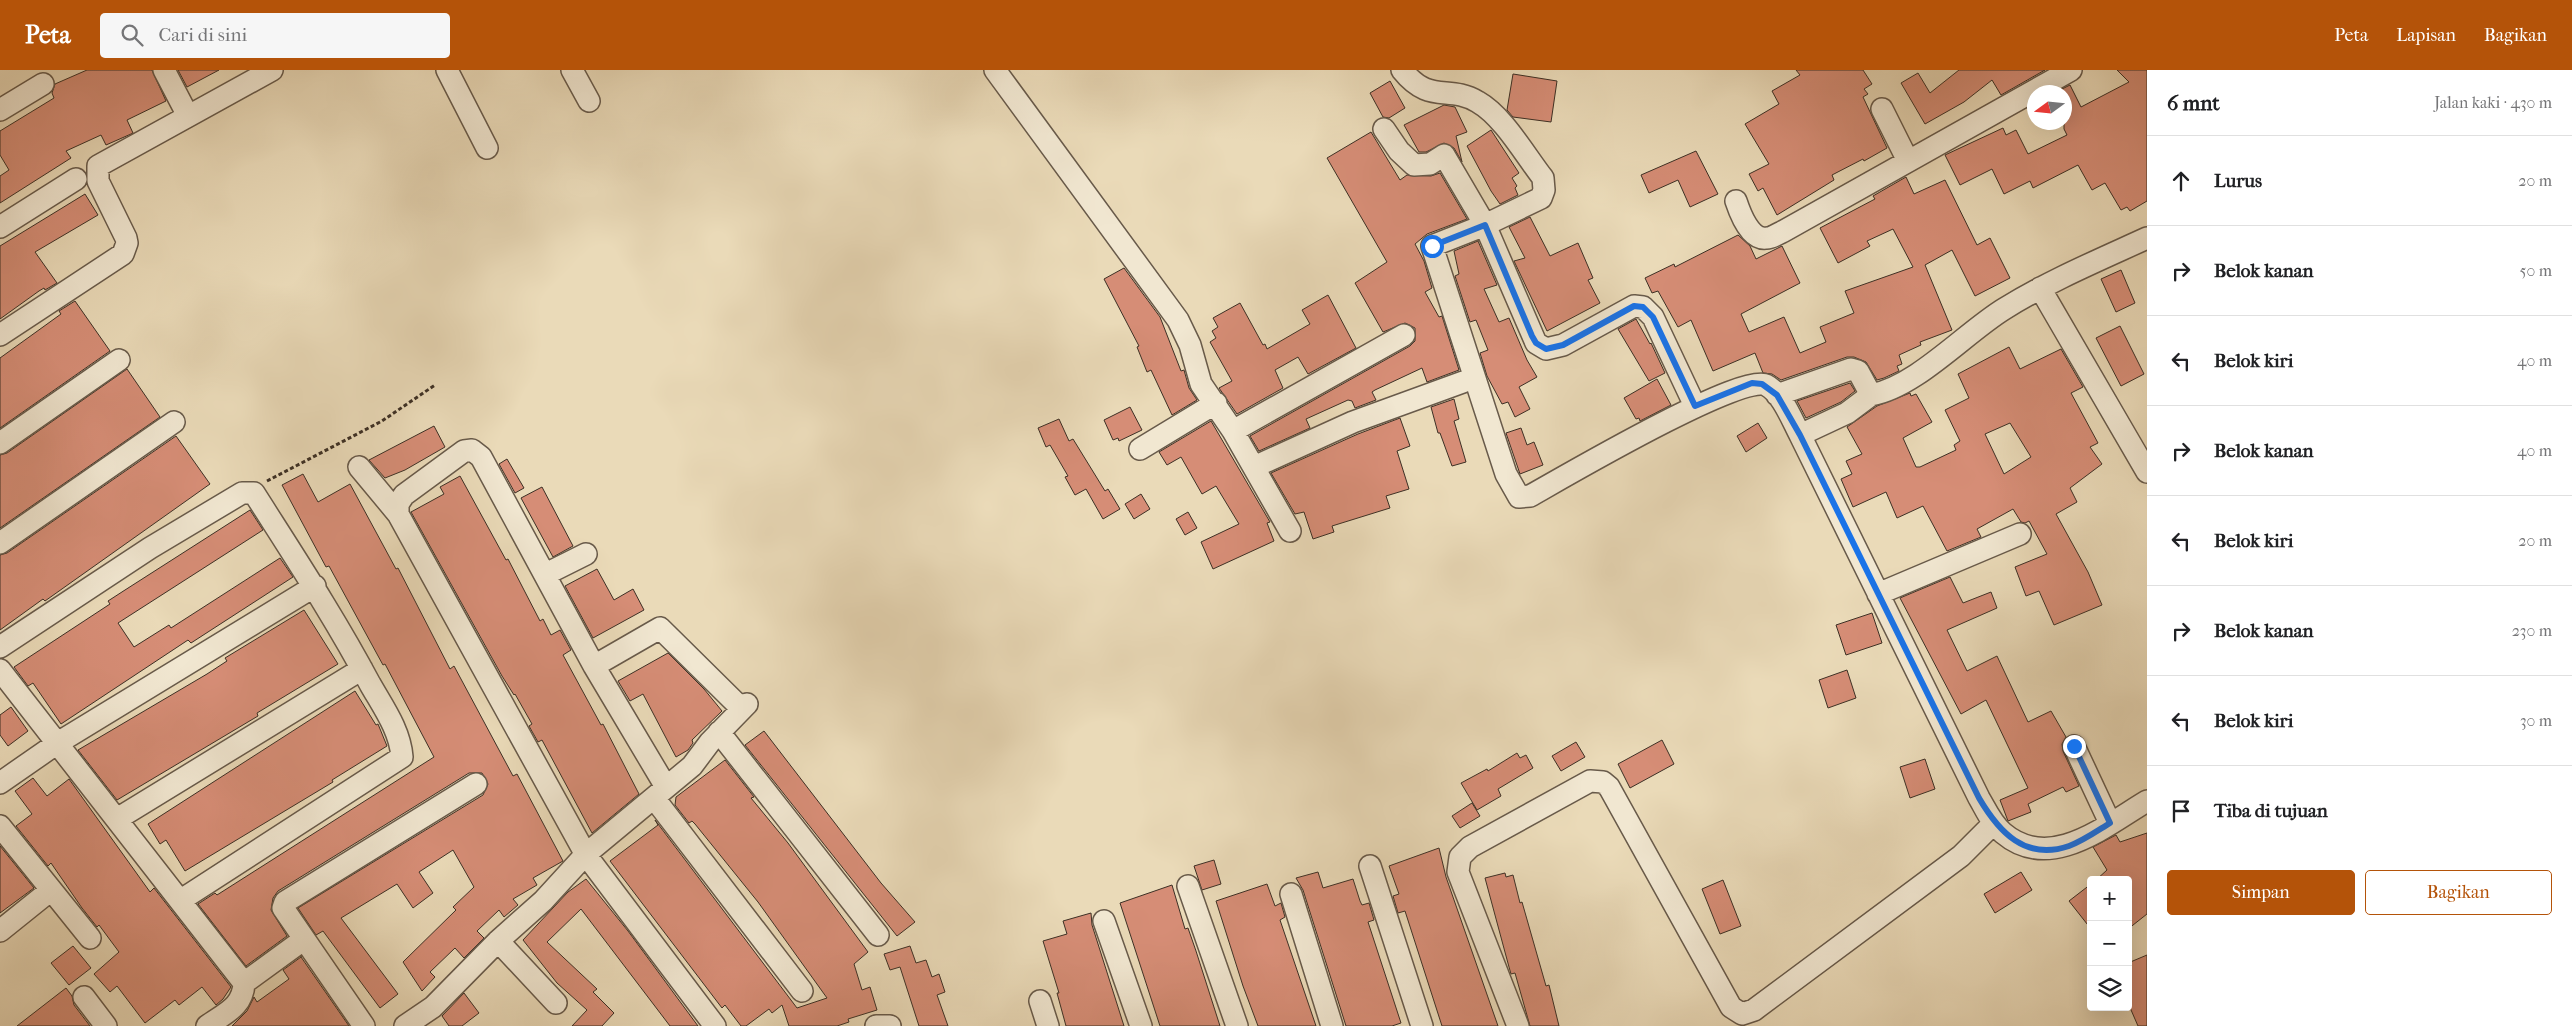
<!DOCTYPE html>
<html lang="id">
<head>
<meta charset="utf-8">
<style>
	:root { --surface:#fff; --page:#f6f6f6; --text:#202124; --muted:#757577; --line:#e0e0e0; --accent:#b45309 }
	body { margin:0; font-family:"IM FELL French Canon",serif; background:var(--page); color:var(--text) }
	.controls { position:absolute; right:15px; bottom:15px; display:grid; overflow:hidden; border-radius:5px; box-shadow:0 5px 20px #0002 }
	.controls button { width:45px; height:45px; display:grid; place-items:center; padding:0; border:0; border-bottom:1px solid var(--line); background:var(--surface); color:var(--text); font:25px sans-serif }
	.compass { position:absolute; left:2027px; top:15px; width:45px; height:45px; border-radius:50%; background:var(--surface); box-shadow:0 5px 20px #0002; rotate:255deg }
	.stop { position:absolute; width:15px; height:15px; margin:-11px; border:4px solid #1a73e8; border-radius:50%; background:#fff }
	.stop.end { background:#1a73e8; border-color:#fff; box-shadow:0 1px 5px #0008 }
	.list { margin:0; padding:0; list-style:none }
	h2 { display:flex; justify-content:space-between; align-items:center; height:65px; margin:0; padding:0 20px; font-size:21px }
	h2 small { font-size:16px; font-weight:400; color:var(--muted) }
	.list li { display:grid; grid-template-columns:32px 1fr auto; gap:15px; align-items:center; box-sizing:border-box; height:90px; padding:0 20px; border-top:1px solid var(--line) }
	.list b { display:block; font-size:19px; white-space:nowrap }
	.list em { font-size:16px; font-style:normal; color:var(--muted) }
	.actions { display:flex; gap:10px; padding:15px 20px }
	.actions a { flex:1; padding:11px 0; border:1px solid var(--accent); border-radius:5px; text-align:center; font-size:18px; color:var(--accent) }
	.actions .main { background:var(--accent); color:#fff }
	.icon { flex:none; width:28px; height:28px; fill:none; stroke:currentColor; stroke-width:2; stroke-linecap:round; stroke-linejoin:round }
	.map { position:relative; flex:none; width:2147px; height:956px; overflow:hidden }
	header { display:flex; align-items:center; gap:30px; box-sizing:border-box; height:70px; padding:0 25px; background:var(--accent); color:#fff }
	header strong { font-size:24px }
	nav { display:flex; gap:28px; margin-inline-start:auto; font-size:18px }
	.search { width:350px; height:45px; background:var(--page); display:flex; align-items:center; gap:12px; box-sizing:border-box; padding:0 18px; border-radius:5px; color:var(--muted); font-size:19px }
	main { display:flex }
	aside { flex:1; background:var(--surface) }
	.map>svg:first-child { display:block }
</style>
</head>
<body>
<header>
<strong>Peta</strong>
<div class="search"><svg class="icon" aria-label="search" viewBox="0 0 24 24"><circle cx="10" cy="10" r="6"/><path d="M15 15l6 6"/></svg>Cari di sini</div>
<nav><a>Peta</a><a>Lapisan</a><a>Bagikan</a></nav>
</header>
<main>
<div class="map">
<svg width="2147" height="956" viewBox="0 0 2147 956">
	<rect width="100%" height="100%" fill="#eadab8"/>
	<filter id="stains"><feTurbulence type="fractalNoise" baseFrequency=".004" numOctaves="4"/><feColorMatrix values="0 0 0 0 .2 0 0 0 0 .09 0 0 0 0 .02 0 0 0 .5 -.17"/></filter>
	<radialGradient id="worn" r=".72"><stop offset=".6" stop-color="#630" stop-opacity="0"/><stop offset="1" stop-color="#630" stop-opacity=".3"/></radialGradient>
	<path fill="#d68d76" stroke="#3d3025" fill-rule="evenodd" d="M 87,0 L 152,0 L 166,31 L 127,50 L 133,63 L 131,64 L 106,75 L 101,65 L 66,81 L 71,88 L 0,133 L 0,106 L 9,100 L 0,85 L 0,61 L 54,28 L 52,23 L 55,14 Z
		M 178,0 L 219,0 L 187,17 Z
		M 1796,0 L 1863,0 L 1872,14 L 1864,19 L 1868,24 L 1863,27 L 1887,78 L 1864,91 L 1863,89 L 1832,105 L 1834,110 L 1777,145 L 1763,118 L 1758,121 L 1749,104 L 1769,94 L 1745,54 L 1779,34 L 1772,21 L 1800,5 Z
		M 1959,0 L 2045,0 L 2001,25 L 1992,10 L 1964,32 L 1925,54 L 1901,13 L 1918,3 L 1930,23 Z
		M 2117,0 L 2147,0 L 2147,131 L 2130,141 L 2127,137 L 2121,140 L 2105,113 L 2092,120 L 2078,95 L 2033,118 L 2030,111 L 2004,124 L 1992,99 L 1960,115 L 1945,85 L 2003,58 L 2006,65 L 2016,60 L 2028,84 L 2067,65 L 2064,59 L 2064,22 L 2056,22 L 2070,15 L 2081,37 L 2129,12 Z
		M 1513,4 L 1557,11 L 1551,52 L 1513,47 L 1507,40 Z
		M 1390,11 L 1405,38 L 1389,48 L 1383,47 L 1370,23 Z
		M 1444,35 L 1455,37 L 1467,62 L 1456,66 L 1462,92 L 1454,78 L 1444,73 L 1426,82 L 1419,82 L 1404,55 Z
		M 1491,60 L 1519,103 L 1512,108 L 1517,116 L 1515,118 L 1518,125 L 1500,134 L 1491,121 L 1467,76 Z
		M 1371,62 L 1400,110 L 1407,105 L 1431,106 L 1440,103 L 1467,149 L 1427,164 L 1415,174 L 1424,191 L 1432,218 L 1425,222 L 1439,247 L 1442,246 L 1459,300 L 1427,312 L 1422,298 L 1375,320 L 1372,322 L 1376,330 L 1355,338 L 1352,331 L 1348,330 L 1306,349 L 1310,358 L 1259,381 L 1250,366 L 1410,276 L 1415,271 L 1415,258 L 1405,253 L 1383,262 L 1355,213 L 1387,192 L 1327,88 Z
		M 1696,81 L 1718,124 L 1690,137 L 1678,110 L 1649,123 L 1641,105 Z
		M 1906,107 L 1914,124 L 1945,110 L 1977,175 L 1990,168 L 2010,208 L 1975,226 L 1952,180 L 1925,195 L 1952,260 L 1920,272 L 1921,275 L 1899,285 L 1902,294 L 1897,296 L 1899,301 L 1884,308 L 1877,310 L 1866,292 L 1854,287 L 1847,287 L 1781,310 L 1772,304 L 1763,303 L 1755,283 L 1713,301 L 1691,250 L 1678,257 L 1658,221 L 1652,223 L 1645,208 L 1674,194 L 1675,197 L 1738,165 L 1750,176 L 1756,189 L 1782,176 L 1800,213 L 1741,244 L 1749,262 L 1784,247 L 1800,283 L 1826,272 L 1820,257 L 1854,243 L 1845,221 L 1913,197 L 1893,159 L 1867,171 L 1870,176 L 1838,193 L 1820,158 L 1875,129 L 1873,126 Z
		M 85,124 L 98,145 L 35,182 L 57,213 L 45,220 L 44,218 L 39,221 L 0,249 L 0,176 Z
		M 1530,147 L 1550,186 L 1578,173 L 1593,208 L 1588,210 L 1600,233 L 1547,261 L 1514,191 L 1525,188 L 1509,157 Z
		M 1478,171 L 1497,215 L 1484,219 L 1499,252 L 1509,248 L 1527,290 L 1537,307 L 1519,317 L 1530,339 L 1515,347 L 1508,332 L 1502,334 L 1487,306 L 1480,283 L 1488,280 L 1476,250 L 1470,252 L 1455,206 L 1459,204 L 1454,181 Z
		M 1124,198 L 1160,247 L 1181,301 L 1184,300 L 1189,318 L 1197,330 L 1172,345 L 1151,300 L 1147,302 L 1137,277 L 1139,276 L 1104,209 Z
		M 2121,200 L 2135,233 L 2116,242 L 2101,209 Z
		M 1328,225 L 1356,278 L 1308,304 L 1298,287 L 1275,300 L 1283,318 L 1237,344 L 1219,318 L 1232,311 L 1210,272 L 1216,268 L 1212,261 L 1218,257 L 1213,248 L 1240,233 L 1263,275 L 1265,274 L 1267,279 L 1310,254 L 1302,240 Z
		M 75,231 L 110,281 L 0,358 L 0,288 L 61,244 L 59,241 Z
		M 1636,249 L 1650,274 L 1651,273 L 1665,303 L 1649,311 L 1618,259 Z
		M 2120,256 L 2144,304 L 2121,316 L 2096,268 Z
		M 2009,277 L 2020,299 L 2061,279 L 2083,317 L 2071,323 L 2098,373 L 2090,377 L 2102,394 L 2070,418 L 2077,432 L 2056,444 L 2088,502 L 2102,535 L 2054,555 L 2039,521 L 2026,526 L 2015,497 L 2047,484 L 2029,451 L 2025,453 L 2021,452 L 2013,439 L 1977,459 L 1981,467 L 1947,481 L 1923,436 L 1897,448 L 1886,422 L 1853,437 L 1841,409 L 1852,404 L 1846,391 L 1862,384 L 1847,357 L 1877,336 L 1910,323 L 1911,326 L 1916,324 L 1932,352 L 1903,368 L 1916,397 L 1920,397 L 1956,380 L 1954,375 L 1960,371 L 1945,340 L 1969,328 L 1958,304 ZM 2010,353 L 2031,387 L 2004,404 L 1985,364 Z
		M 127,299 L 160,347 L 0,458 L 0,385 L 7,383 Z
		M 1657,309 L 1671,335 L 1640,351 L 1639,348 L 1636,349 L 1624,328 Z
		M 1850,313 L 1855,321 L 1841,332 L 1806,348 L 1797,331 Z
		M 1454,329 L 1459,349 L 1454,351 L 1466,392 L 1452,396 L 1440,363 L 1438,363 L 1431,337 Z
		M 1130,337 L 1142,360 L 1119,371 L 1118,368 L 1113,370 L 1104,350 Z
		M 1400,348 L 1410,376 L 1397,381 L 1409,419 L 1386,426 L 1390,438 L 1332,456 L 1334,462 L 1313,469 L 1304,442 L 1295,444 L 1271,403 L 1358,364 Z
		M 1059,349 L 1069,371 L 1073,369 L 1105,421 L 1108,419 L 1120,439 L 1103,449 L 1086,419 L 1075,425 L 1065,407 L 1068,406 L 1050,375 L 1046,377 L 1038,358 Z
		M 1211,351 L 1270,452 L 1267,453 L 1274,471 L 1213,499 L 1201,472 L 1239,454 L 1216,416 L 1202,424 L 1181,387 L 1167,395 L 1159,382 Z
		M 1758,353 L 1767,368 L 1746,382 L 1737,366 Z
		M 434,356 L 445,377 L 405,400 L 385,408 L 369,390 Z
		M 1521,358 L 1527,375 L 1534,372 L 1543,395 L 1520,404 L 1506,363 Z
		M 176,366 L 210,414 L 45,531 L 43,529 L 0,560 L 0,485 L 7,483 Z
		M 507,389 L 524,418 L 515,423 L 499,394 Z
		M 303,404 L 318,432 L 350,414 L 396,499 L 398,498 L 450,599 L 454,596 L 513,706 L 517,704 L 563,791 L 533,808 L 537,815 L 513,829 L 518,835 L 504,847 L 499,840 L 477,861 L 484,868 L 464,888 L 455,878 L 430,902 L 435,907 L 422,921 L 403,892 L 456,840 L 453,837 L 474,817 L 453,780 L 419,802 L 433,823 L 413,838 L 397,814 L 341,848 L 398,924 L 380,938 L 323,861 L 316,865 L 298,838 L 483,725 L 488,714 L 482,703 L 469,703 L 278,821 L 273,828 L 271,840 L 287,866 L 246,896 L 198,834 L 215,823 L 217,825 L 434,687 L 385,594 L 383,595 L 329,496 L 326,497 L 282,415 Z
		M 460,406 L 506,490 L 508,489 L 540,551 L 543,549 L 551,565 L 560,560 L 571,580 L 563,585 L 601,655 L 603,654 L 639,724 L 592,763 L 542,670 L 538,672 L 529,656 L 532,654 L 515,624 L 514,625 L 502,606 L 411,442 L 444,424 L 440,417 Z
		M 542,417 L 573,476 L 553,487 L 521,428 Z
		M 1141,424 L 1150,439 L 1134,449 L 1125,434 Z
		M 250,440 L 263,460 L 118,553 L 134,577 L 169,555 L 171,558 L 280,488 L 293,507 L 191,573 L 188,570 L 61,654 L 33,613 L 28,616 L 14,597 L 110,534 L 108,531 L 125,520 Z
		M 1188,442 L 1197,458 L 1185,465 L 1176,449 Z
		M 597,499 L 614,530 L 633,519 L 644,540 L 593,568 L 565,516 Z
		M 1950,507 L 1963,533 L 1991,522 L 1997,538 L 1947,560 L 1967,601 L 1997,586 L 2028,652 L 2051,641 L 2066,667 L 2062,674 L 2063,681 L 2079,716 L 2066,722 L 2063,717 L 2028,734 L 2031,742 L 2008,751 L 2000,730 L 2028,718 L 1986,630 L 1961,644 L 1900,528 Z
		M 304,540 L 338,594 L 257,643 L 258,646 L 117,730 L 78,680 L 207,604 L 227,591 L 225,588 Z
		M 1872,543 L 1882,573 L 1846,585 L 1836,555 Z
		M 668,583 L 704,619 L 722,641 L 692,670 L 693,673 L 688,680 L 676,687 L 643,624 L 630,631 L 618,611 Z
		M 1847,600 L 1856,628 L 1828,638 L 1819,610 Z
		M 355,621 L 376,655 L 378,654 L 387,676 L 332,710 L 333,712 L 185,801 L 166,770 L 160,774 L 148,754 Z
		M 11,637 L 28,661 L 8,676 L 0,665 L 0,645 Z
		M 764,661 L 881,813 L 915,852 L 897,866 L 745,675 Z
		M 1662,670 L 1674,694 L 1630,718 L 1618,694 Z
		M 1576,672 L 1585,687 L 1561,701 L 1552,686 Z
		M 1517,683 L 1520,688 L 1526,685 L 1533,698 L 1498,719 L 1501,726 L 1477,740 L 1461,713 L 1487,699 L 1488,701 Z
		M 1925,689 L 1935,719 L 1910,728 L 1900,697 Z
		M 725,690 L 754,727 L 751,728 L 788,773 L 868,882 L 854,894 L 862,920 L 870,917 L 877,940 L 848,949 L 849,952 L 837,956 L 789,956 L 782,935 L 772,943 L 769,939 L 746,956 L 741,956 L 725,935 L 722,938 L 610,791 L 658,755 L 655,750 L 797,938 L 827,928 L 758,832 L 695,754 L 692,751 L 689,753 L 675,735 L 676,727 Z
		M 33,708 L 47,726 L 69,709 L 150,822 L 154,818 L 231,917 L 223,929 L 216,935 L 202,917 L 179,935 L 175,930 L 145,953 L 117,916 L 110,922 L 94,904 L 119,882 L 99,855 L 97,857 L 82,838 L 51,793 L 48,796 L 16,756 L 32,744 L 15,721 Z
		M 1472,733 L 1480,746 L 1460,758 L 1452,746 Z
		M 2147,763 L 2147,844 L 2128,859 L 2128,810 L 2096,810 L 2107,800 L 2093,777 L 2116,765 L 2120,772 Z
		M 0,776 L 34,818 L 0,843 Z
		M 1439,778 L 1446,807 L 1498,956 L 1442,956 L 1405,841 L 1398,843 L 1393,826 L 1399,824 L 1389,796 Z
		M 1214,790 L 1221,814 L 1202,820 L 1194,796 Z
		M 1318,802 L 1323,818 L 1353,809 L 1360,831 L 1362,835 L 1369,833 L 1374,850 L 1368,852 L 1401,953 L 1392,956 L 1346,956 L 1303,820 L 1296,808 Z
		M 2021,802 L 2032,820 L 1995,843 L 1984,824 Z
		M 1505,803 L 1506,807 L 1513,805 L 1520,833 L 1522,832 L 1546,916 L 1549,915 L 1559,956 L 1530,956 L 1515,903 L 1511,904 L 1509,897 L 1485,808 Z
		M 586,809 L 628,861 L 698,956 L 670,956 L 581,839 L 547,872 L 597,919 L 593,922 L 614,943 L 602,956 L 572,956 L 587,940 L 557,913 L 523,870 L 568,822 Z
		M 1723,810 L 1741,856 L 1720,864 L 1702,819 Z
		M 1267,814 L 1275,836 L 1281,833 L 1285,847 L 1280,850 L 1316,956 L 1258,956 L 1243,916 L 1216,831 Z
		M 2091,814 L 2091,859 L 2069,831 Z
		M 1172,815 L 1185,859 L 1188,858 L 1196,881 L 1220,956 L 1160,956 L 1120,833 Z
		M 1091,843 L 1092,855 L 1124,956 L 1066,956 L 1057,923 L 1059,923 L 1043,871 L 1067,864 L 1063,851 Z
		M 73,876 L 91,898 L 69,915 L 51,893 Z
		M 910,876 L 916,893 L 926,890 L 932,907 L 939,904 L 945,922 L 937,925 L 948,956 L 919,956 L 900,897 L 890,900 L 884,884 Z
		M 2147,885 L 2147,956 L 2138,956 L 2128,933 L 2128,893 Z
		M 301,887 L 349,956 L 232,956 L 247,941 L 254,927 L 257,932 L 289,909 L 283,900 Z
		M 66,918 L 72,926 L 74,935 L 90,956 L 17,956 Z
		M 464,923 L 479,943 L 462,956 L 449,956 L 442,946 Z"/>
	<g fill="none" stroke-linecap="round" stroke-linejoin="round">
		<g stroke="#685a4a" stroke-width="24">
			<path id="minor" d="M 164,0 L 188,46
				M 447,0 L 487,78
				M 572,0 L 589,31
				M 995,0 L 1178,250 L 1190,275 L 1201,314 L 1233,361 L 1290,461
				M 1402,0 C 1430,35 1448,14 1478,32 C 1503,46 1525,85 1543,108 L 1544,120 L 1541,128 L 1485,155 L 1536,273 L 1546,279 L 1563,275 L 1634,236 L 1643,237 L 1653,247 L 1695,336
				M 1882,39 L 1908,91
				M 0,40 L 43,14
				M 1384,59 L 1399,81 L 1414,95 L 1430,94 L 1444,85 L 1485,155 L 1432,176 L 1506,404 L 1519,427 L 1530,426 C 1562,408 1741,303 1766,315 C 1782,323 1792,350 1800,365 L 1979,728 C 1986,740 1992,754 2003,763 C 2050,803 2105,756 2147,731
				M 1736,131 C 1740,143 1750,171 1767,168 C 1772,168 1777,164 1782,162 L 2071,0
				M 0,157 L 76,109
				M 2040,218 L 2147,402
				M 0,265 L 123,184 L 127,173 L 126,168 L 98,111 L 98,96 L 272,0
				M 1777,325 L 1851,299 L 1858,301 L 1871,325 C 1916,317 1965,263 2004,239 C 2049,211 2099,190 2147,168
				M 1233,361 L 1404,265
				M 1800,365 L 1847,343 L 1871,325
				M 0,373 L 119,290
				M 1140,379 L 1216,333
				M 359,397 L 398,444
				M 1254,397 L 1353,352 L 1463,312
				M 0,473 L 174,352
				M 546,504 L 586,484
				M 1878,524 L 2020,464
				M 0,577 L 150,478 L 242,423 L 254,423 C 294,486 335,548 370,614 C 383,637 400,660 402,687 L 181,830
				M 594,596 L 660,558 L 742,639
				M 0,600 L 244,913 C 243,937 225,943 207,956
				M 719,662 L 878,865
				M 2074,676 L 2110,753
				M 0,713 L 56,674 L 315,516
				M 666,717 L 594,596 L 481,387 L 472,380 L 464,381 L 404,425 L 398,434 L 398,444 L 586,785 L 715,956
				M 654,728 L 802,921
				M 117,749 L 362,599
				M 0,756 L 90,868
				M 1370,796 L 1422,956
				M 1188,816 L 1237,956
				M 1291,824 L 1332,956
				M 1104,851 L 1141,956
				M 0,861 L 51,820
				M 498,871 L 556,933
				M 244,913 L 303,870
				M 84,927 L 106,956
				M 1040,931 L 1048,956
				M 364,956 L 283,838 L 285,832 L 476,714
				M 405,956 L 433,937 L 498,871 L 543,831 L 586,784 L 692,696 L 710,672 L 747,634
				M 876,956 L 890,956
				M 1518,956 L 1458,802 L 1460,787 L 1470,777 L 1590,711 L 1603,712 L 1609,717 L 1731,937 L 1742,944 L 1754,940 L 1961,786 L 1994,753"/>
		</g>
		<path stroke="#3d3025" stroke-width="3" stroke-dasharray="4 2.5" stroke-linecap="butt" d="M 267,411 L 382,351 L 435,315"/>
		<use href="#minor" stroke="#f1e7d1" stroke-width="21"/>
	</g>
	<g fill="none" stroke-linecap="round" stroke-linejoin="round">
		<path stroke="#1a73e8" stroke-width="6" d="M 1432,176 L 1485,155 L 1532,266 L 1536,273 L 1546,279 L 1563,275 L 1634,236 L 1643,237 L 1653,247 L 1695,336 L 1752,313 L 1762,314 L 1777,325 L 1800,365 L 1979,728 C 1999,762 2025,791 2069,776 C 2083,771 2097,761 2110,753 L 2074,676"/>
	</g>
	<rect width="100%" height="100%" filter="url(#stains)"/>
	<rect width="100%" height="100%" fill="url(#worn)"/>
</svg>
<div class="controls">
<button>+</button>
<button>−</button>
<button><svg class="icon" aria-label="layers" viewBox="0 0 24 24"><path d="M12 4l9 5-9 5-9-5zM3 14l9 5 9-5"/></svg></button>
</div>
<svg class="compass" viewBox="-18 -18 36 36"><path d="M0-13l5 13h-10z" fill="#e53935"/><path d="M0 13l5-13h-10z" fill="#757577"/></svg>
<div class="stop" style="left:1432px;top:176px"></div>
<div class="stop end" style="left:2074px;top:676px"></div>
</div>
<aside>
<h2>6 mnt<small>Jalan kaki · 430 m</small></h2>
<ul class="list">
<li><svg class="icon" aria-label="ahead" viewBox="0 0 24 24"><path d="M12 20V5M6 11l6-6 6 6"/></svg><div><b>Lurus</b></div><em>20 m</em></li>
<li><svg class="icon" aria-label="right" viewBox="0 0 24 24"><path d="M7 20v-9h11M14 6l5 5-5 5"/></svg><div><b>Belok kanan</b></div><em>50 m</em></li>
<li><svg class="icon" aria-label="left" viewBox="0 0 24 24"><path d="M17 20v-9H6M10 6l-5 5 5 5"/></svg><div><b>Belok kiri</b></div><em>40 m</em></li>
<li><svg class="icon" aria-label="right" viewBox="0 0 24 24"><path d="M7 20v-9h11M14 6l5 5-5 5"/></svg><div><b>Belok kanan</b></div><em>40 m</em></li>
<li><svg class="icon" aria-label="left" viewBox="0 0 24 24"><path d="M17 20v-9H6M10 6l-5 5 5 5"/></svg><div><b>Belok kiri</b></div><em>20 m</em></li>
<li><svg class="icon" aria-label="right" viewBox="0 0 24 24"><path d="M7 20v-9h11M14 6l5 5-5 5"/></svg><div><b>Belok kanan</b></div><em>230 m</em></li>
<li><svg class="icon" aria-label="left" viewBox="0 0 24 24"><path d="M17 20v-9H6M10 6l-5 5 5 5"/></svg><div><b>Belok kiri</b></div><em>30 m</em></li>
<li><svg class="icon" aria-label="arrive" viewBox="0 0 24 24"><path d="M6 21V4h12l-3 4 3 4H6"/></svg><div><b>Tiba di tujuan</b></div></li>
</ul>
<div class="actions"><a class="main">Simpan</a><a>Bagikan</a></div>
</aside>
</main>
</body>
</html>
